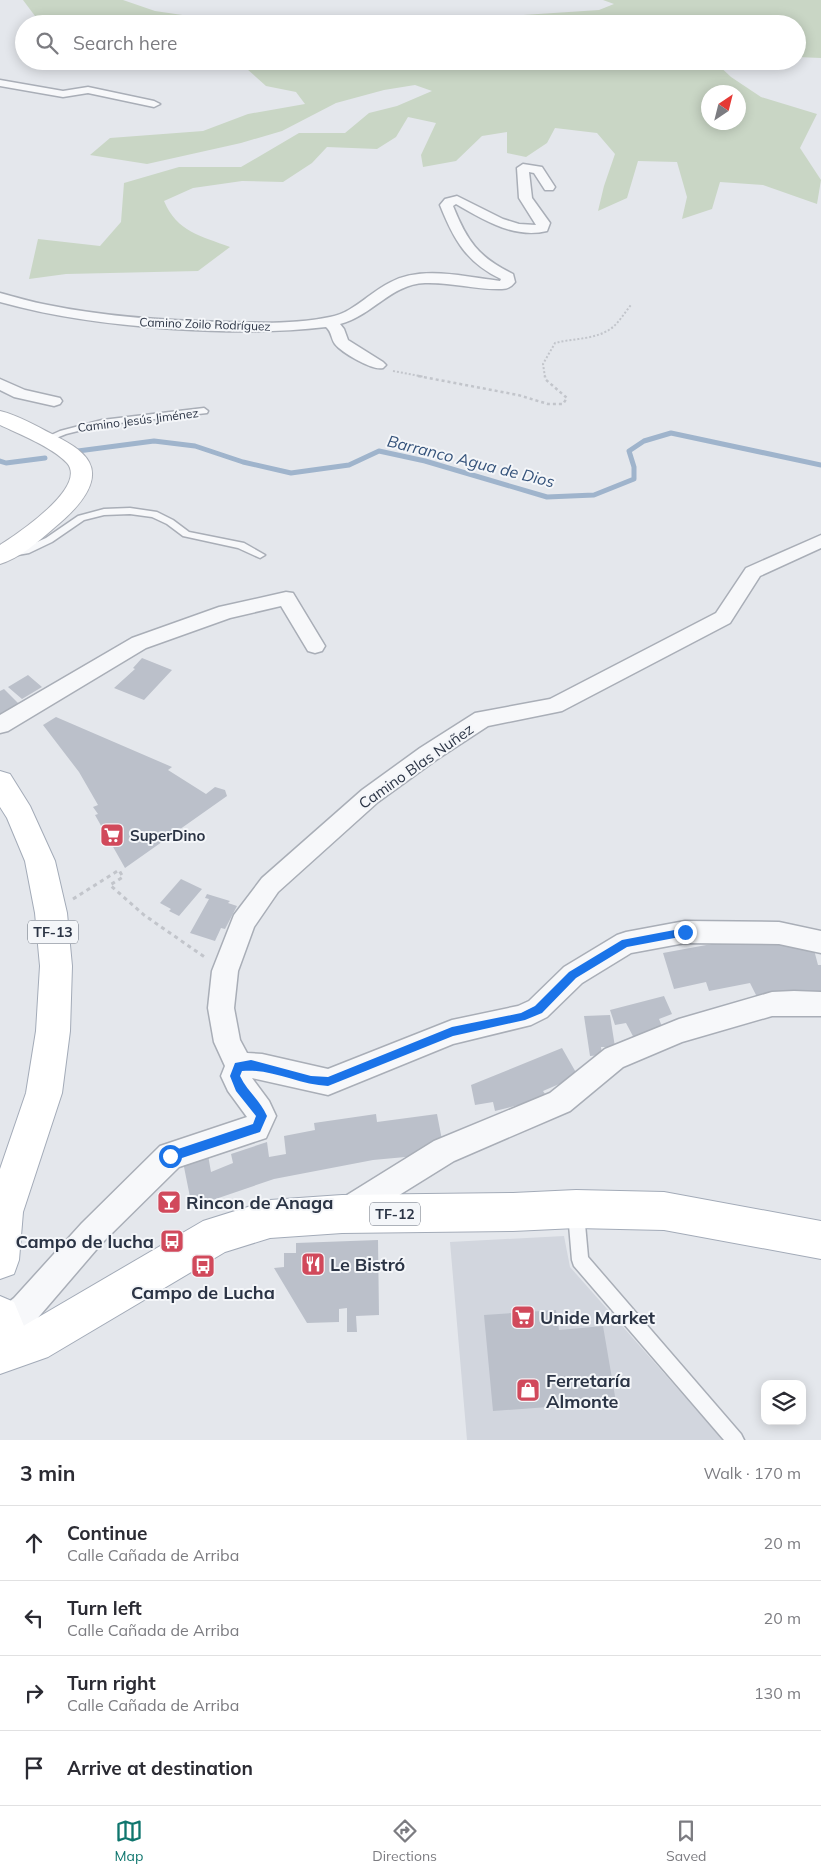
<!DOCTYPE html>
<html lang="en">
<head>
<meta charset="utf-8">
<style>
	:root { --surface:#fff; --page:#f7f7f7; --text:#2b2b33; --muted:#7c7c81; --line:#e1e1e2; --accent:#0f766e }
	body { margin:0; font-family:Mulish,sans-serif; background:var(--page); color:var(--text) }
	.controls { position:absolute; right:15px; bottom:15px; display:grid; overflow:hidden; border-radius:10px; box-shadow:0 2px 12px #0003 }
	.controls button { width:45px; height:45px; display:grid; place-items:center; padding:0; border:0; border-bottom:1px solid var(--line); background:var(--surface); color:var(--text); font:25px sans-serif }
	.compass { position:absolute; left:701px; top:85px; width:45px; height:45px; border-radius:50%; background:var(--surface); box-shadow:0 2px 12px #0003; rotate:35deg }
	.stop { position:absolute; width:15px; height:15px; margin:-11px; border:4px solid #1a73e8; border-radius:50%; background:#fff }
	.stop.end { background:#1a73e8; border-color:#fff; box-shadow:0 1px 5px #0008 }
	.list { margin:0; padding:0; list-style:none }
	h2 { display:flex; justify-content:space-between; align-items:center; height:65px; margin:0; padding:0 20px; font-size:21px }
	h2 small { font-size:16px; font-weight:400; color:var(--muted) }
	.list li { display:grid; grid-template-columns:32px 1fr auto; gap:15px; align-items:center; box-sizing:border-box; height:75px; padding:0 20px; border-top:1px solid var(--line) }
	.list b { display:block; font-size:19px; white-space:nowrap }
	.list p { margin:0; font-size:16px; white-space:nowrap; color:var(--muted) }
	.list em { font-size:16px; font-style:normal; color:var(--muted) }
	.icon { flex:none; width:28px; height:28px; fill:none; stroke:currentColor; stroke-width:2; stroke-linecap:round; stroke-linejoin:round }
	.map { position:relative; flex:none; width:821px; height:1440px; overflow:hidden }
	.search { position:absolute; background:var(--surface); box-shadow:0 2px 12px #0003; left:15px; right:15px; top:15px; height:55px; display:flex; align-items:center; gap:12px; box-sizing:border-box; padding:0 18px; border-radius:28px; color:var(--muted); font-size:19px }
	.sheet { height:365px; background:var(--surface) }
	nav { display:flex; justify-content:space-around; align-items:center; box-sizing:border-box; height:70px; border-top:1px solid var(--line); background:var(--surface); font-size:14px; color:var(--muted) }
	nav a { display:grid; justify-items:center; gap:2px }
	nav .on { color:var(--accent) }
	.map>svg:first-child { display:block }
</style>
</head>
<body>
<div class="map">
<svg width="821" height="1440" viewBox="0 0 821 1440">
	<rect width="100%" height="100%" fill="#e4e7ec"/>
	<path fill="#d2d6de" d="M 564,1236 L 570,1267 L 723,1440 L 467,1440 L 450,1242 Z"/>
	<path fill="#c9d6c5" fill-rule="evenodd" d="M 23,0 L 123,0 L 155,11 L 203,18 L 205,24 L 41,24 Z
		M 603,0 L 821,0 L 821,58 L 797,57 L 797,24 L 430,24 L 465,19 L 599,10 L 614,4 Z
		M 286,61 L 714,61 L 731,77 L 761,97 L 817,114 L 800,148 L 821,180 L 817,204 L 763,185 L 720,182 L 712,209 L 682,219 L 687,197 L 677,162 L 638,161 L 627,198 L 598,211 L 604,186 L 615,154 L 597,133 L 555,128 L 547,143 L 526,157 L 507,153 L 507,132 L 482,136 L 456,161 L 423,167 L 421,155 L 436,123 L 408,117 L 396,137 L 377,149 L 327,147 L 312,163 L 283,182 L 242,181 L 193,188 L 164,201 C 177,232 201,236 230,247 L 198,271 L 66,274 L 29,279 L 38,239 L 100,246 L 121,222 L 124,183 L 179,167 L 241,167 L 299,133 L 345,133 L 369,113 L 397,106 L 432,91 L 415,85 L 384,90 L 336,103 L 282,131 L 241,143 L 147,164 L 90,155 L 110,138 L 203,131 L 248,114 L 305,104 L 296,92 L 266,86 L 247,69 ZM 708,92 L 738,92 L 738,122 L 708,122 Z"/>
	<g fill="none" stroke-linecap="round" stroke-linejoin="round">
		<path stroke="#9fb4cc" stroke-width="5" d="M 78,451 L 154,441 L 195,446 L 243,462 L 291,473 L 349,465 L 379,451 L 425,461 L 547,497 L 594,495 L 634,479 L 634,467 L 629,451 L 644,441 L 671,433 L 821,465
			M 0,461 L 6,463 L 45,458"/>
	</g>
	<path fill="#bbc0ca" d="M 142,658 L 172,670 L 144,700 L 114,688 L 135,669 L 133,668 Z
		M 28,675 L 42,687 L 22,699 L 8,687 Z
		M 4,689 L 22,707 L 0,719 L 0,691 Z
		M 56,717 L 172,767 L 168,770 L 206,794 L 215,787 L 225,790 L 227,796 L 125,868 L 95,815 L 98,814 L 93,807 L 98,805 L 79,772 L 43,725 Z
		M 181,879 L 202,889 L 179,916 L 169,911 L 171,909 L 160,903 Z
		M 207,894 L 230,901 L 228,903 L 237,906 L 225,929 L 221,928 L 215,941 L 190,933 L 209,899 L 205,898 Z
		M 752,939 L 813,946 L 818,965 L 821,965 L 821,996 L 759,1001 L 750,983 L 709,991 L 706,982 L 674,989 L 663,953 L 728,941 Z
		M 664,996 L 672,1014 L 659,1019 L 663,1029 L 635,1040 L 626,1023 L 615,1025 L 610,1010 Z
		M 610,1015 L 615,1047 L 601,1047 L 602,1055 L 590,1056 L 584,1016 Z
		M 562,1048 L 578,1076 L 543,1091 L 545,1094 L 526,1103 L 495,1111 L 493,1102 L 475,1105 L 471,1085 Z
		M 376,1114 L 377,1122 L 437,1114 L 442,1140 L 416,1156 L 373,1160 L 274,1179 L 192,1207 L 183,1162 L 208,1155 L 211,1172 L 233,1163 L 231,1154 L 267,1142 L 269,1157 L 286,1154 L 284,1136 L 315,1130 L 314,1123 Z
		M 378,1240 L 379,1315 L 356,1316 L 357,1332 L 347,1332 L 347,1308 L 339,1309 L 339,1322 L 307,1323 L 274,1268 L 284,1267 L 284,1253 L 296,1253 L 296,1243 Z
		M 556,1310 L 559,1330 L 603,1326 L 616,1402 L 493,1411 L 484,1315 Z"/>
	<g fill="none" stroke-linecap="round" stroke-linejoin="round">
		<g stroke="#a9aeb7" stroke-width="3">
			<path id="service" d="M 204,408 L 208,411 L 207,413 L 102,425 L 66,434 L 44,443 L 40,440 L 60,431 L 102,420 Z
				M 130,508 L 157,512 L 173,520 L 189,532 L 244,543 L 265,555 L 260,558 L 238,548 L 183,536 L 167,524 L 152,517 L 130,514 L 104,515 L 84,520 L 52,542 L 29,553 L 12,556 L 7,553 L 9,551 L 24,548 L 46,538 L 78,516 L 104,509 Z
				M 576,1205 L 581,1208 L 584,1213 L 588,1257 L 741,1434 L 744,1440 L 724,1440 L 574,1266 L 572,1260 L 568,1213 L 571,1208 Z"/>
		</g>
		<g stroke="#a9aeb7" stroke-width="3">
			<path id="minor" d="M 0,80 L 63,91 L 88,87 L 154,101 L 160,104 L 154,107 L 88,93 L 63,97 L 0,86 Z
				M 523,164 L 542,167 L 555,187 L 553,190 L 545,190 L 534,173 L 529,172 L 532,198 L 550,223 L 547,231 C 514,239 484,220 456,204 L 453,206 C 467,241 478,257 513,274 L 515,282 C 512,286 508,289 502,289 C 477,290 451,282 425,283 C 391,284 372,316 340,324 L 344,329 L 348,340 L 383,362 L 386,365 L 383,368 C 373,371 342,353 335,344 C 331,339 332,332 326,327 C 276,333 224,332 174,329 C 115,325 57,318 0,302 L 0,293 C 16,297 31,302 48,305 C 107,317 168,321 228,322 C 262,323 297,324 330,317 C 353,313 369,293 389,283 C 421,265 465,277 500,281 L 501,279 C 466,262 454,240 440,205 L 445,199 L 457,196 L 503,219 L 519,224 L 536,225 L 519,198 L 517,168 Z
				M 0,379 L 25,390 L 60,398 L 62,401 L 60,404 L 54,406 L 14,397 L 0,390 Z
				M 821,535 L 821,548 L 760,576 L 730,623 L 562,711 L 488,726 L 436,760 L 378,802 L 278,892 L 254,927 L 238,971 L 234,1008 L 240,1040 L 247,1053 L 262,1054 L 328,1069 L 452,1020 L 518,1006 L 529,1001 L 564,967 L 617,935 L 626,932 L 685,921 L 779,922 L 821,931 L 821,953 L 779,944 L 685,943 L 631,953 L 582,983 L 547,1017 L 531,1025 L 453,1044 L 328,1095 L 252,1078 L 269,1101 L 276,1116 L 266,1138 L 179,1167 L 102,1243 L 36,1320 L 15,1336 L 4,1341 L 0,1339 L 0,1309 L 14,1298 L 82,1223 L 160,1146 L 247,1117 L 228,1091 L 221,1076 L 225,1066 L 214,1042 L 208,1008 L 212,971 L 234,915 L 262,878 L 362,790 L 420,748 L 475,713 L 550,699 L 716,613 L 746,568 Z
				M 286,592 L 293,593 L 322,641 L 325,646 L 322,651 L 315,653 L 308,651 L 281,606 L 230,618 L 146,648 L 8,731 L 0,733 L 0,715 L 132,638 L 219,607 Z
				M 794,991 L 821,992 L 821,1016 L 772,1016 L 682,1042 L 623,1067 L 570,1111 L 454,1161 L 359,1220 L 349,1225 L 339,1220 L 334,1210 L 339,1200 L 434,1141 L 550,1093 L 605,1049 L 679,1019 L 772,992 Z"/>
		</g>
		<g stroke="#a9aeb7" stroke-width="2">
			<path id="secondary" d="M 0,411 C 18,415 36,426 52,434 C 65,441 82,449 89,462 C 102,486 71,514 54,528 C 39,541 20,558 0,564 L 0,545 C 17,534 88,487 67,463 C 52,447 19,434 0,425 Z"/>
		</g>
		<g stroke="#a3abb8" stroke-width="2">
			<path id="primary" d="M 0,771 L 10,774 L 30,806 L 55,861 L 67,913 L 72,966 L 70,1031 L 62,1093 L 23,1212 L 19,1260 L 14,1274 L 0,1279 L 0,1169 L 26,1093 L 36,1031 L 40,966 L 35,913 L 25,861 L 7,818 L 0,807 Z
				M 576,1190 L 664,1192 L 821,1221 L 821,1259 L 664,1230 L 576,1228 L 513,1231 L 342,1233 L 270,1238 L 225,1252 L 48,1357 L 0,1374 L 0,1296 L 14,1302 L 24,1326 L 25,1325 L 203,1221 L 270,1200 L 342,1195 L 513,1193 Z"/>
		</g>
		<path stroke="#c2c5cb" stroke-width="2" stroke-dasharray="2 2" stroke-linecap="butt" d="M 393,371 L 425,377
			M 545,377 L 543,364 L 555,343 C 574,338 597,340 613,327 C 620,321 625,312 631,305"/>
		<path stroke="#c2c5cb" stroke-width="2.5" stroke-dasharray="3 3" stroke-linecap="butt" d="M 418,376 L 518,395 L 548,404 L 563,404 L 567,398 L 545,379 L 545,376"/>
		<path stroke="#c2c5cb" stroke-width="3" stroke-dasharray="4 4" stroke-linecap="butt" d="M 73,899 L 119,870 L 123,877 L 110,885 L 144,915 L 206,958"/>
		<use href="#service" fill="#f7f8fa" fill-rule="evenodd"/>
		<use href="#minor" fill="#f7f8fa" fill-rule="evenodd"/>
		<use href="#secondary" fill="#fff" fill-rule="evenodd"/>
		<use href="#primary" fill="#fff" fill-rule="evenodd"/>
	</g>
	<path fill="#1a73e8" d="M 685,928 L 690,932 L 685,936 L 627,947 L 576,978 L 542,1013 L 525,1020 L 453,1036 L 328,1086 C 299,1085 271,1068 242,1071 L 240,1076 C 247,1091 260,1100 267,1116 L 260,1132 L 170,1162 L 166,1160 L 164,1156 L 166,1153 L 253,1124 L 256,1116 L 236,1091 L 230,1076 L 235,1063 L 251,1060 L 311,1076 L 328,1077 L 452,1027 L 521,1013 L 535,1006 L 569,972 L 622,940 Z"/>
	<defs>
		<g id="supermarket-square" transform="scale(1.25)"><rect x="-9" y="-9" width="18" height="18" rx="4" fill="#d1495b" stroke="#f4f6f9"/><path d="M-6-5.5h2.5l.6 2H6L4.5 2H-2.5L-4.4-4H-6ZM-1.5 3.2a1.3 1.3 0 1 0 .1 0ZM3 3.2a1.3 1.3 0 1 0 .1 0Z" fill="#fff"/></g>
		<g id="bar-square" transform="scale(1.25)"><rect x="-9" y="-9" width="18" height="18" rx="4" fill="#d1495b" stroke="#f4f6f9"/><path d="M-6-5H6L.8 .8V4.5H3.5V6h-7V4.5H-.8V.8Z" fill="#fff"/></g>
		<g id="bus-square" transform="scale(1.25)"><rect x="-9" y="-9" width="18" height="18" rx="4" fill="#d1495b" stroke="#f4f6f9"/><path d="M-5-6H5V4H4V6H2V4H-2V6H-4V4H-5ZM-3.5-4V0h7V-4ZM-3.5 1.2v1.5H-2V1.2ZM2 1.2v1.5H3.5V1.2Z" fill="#fff"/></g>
		<g id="restaurant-square" transform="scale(1.25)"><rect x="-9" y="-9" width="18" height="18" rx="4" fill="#d1495b" stroke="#f4f6f9"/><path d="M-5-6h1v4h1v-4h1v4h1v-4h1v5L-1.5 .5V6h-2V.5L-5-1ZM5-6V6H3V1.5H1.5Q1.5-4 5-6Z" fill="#fff"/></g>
		<g id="shop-square" transform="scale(1.25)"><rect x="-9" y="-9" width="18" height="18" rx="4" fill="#d1495b" stroke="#f4f6f9"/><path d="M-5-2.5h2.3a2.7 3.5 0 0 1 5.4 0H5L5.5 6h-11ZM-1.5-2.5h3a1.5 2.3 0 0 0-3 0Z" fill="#fff"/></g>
	</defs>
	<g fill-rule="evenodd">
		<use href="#supermarket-square" x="112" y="835"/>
		<use href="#bar-square" x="169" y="1202"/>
		<use href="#bus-square" x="172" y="1241"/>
		<use href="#restaurant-square" x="313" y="1264"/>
		<use href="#bus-square" x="203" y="1266"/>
		<use href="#supermarket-square" x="523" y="1317"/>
		<use href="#shop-square" x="528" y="1390"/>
	</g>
	<g text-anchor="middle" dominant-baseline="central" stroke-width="4" stroke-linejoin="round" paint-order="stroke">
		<g font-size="12" fill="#2b3445" stroke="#f4f6f9">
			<text transform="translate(205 324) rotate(2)">Camino Zoilo Rodríguez</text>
			<text transform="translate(138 420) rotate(-7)">Camino Jesús Jiménez</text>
		</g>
		<g fill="#f4f6f9" stroke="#676e7b" stroke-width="1">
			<rect x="28" y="920.5" width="50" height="23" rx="4"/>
			<rect x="370" y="1202.5" width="50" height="23" rx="4"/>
		</g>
		<g font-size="14" font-weight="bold" fill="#2b3445">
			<text x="53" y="932">TF-13</text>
			<text x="395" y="1214">TF-12</text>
		</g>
		<g font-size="15" fill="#2b3445" stroke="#f4f6f9">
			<text transform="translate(416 766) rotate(-35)">Camino Blas Nuñez</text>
		</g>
		<g font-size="15" font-weight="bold" fill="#2b3445" stroke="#f4f6f9" text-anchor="start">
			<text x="130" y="835">SuperDino</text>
		</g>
		<g font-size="16" font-style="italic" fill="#34527a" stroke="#f4f6f9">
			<text transform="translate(471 461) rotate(14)">Barranco Agua de Dios</text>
		</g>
		<g font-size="18" font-weight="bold" fill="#2b3445" stroke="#f4f6f9" text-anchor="start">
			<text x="186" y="1202">Rincon de Anaga</text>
			<text x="154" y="1241" text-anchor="end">Campo de lucha</text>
			<text x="330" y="1264">Le Bistró</text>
			<text x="203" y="1292" text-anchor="middle">Campo de Lucha</text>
			<text x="540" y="1317">Unide Market</text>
			<text x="546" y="1380">Ferretaría<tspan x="546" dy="21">Almonte</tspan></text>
		</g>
	</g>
</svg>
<div class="controls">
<button><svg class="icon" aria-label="layers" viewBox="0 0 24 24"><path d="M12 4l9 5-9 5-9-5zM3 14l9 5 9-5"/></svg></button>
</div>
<svg class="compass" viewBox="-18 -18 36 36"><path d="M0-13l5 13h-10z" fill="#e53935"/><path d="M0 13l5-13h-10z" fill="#7c7c81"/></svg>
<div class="stop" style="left:170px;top:1156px"></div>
<div class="stop end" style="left:685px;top:932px"></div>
<div class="search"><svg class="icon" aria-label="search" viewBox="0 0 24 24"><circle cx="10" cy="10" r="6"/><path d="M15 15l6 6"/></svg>Search here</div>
</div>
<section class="sheet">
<h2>3 min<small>Walk · 170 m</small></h2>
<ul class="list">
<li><svg class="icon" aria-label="ahead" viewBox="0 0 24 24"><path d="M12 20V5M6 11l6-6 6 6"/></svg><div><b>Continue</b><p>Calle Cañada de Arriba</p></div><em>20 m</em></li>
<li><svg class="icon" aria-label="left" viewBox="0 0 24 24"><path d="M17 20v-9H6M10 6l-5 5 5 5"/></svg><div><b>Turn left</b><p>Calle Cañada de Arriba</p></div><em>20 m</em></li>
<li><svg class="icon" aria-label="right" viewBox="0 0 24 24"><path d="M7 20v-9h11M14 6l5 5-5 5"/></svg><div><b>Turn right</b><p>Calle Cañada de Arriba</p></div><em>130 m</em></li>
<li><svg class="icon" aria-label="arrive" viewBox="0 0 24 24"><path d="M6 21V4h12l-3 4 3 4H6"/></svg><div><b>Arrive at destination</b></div></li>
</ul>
</section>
<nav>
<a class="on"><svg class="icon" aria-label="map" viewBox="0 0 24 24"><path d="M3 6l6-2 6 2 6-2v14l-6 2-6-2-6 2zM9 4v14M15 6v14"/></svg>Map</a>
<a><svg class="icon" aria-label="directions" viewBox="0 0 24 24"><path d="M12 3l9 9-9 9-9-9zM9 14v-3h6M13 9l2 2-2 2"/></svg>Directions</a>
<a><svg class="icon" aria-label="saved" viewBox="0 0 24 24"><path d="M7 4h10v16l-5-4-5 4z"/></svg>Saved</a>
</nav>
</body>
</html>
